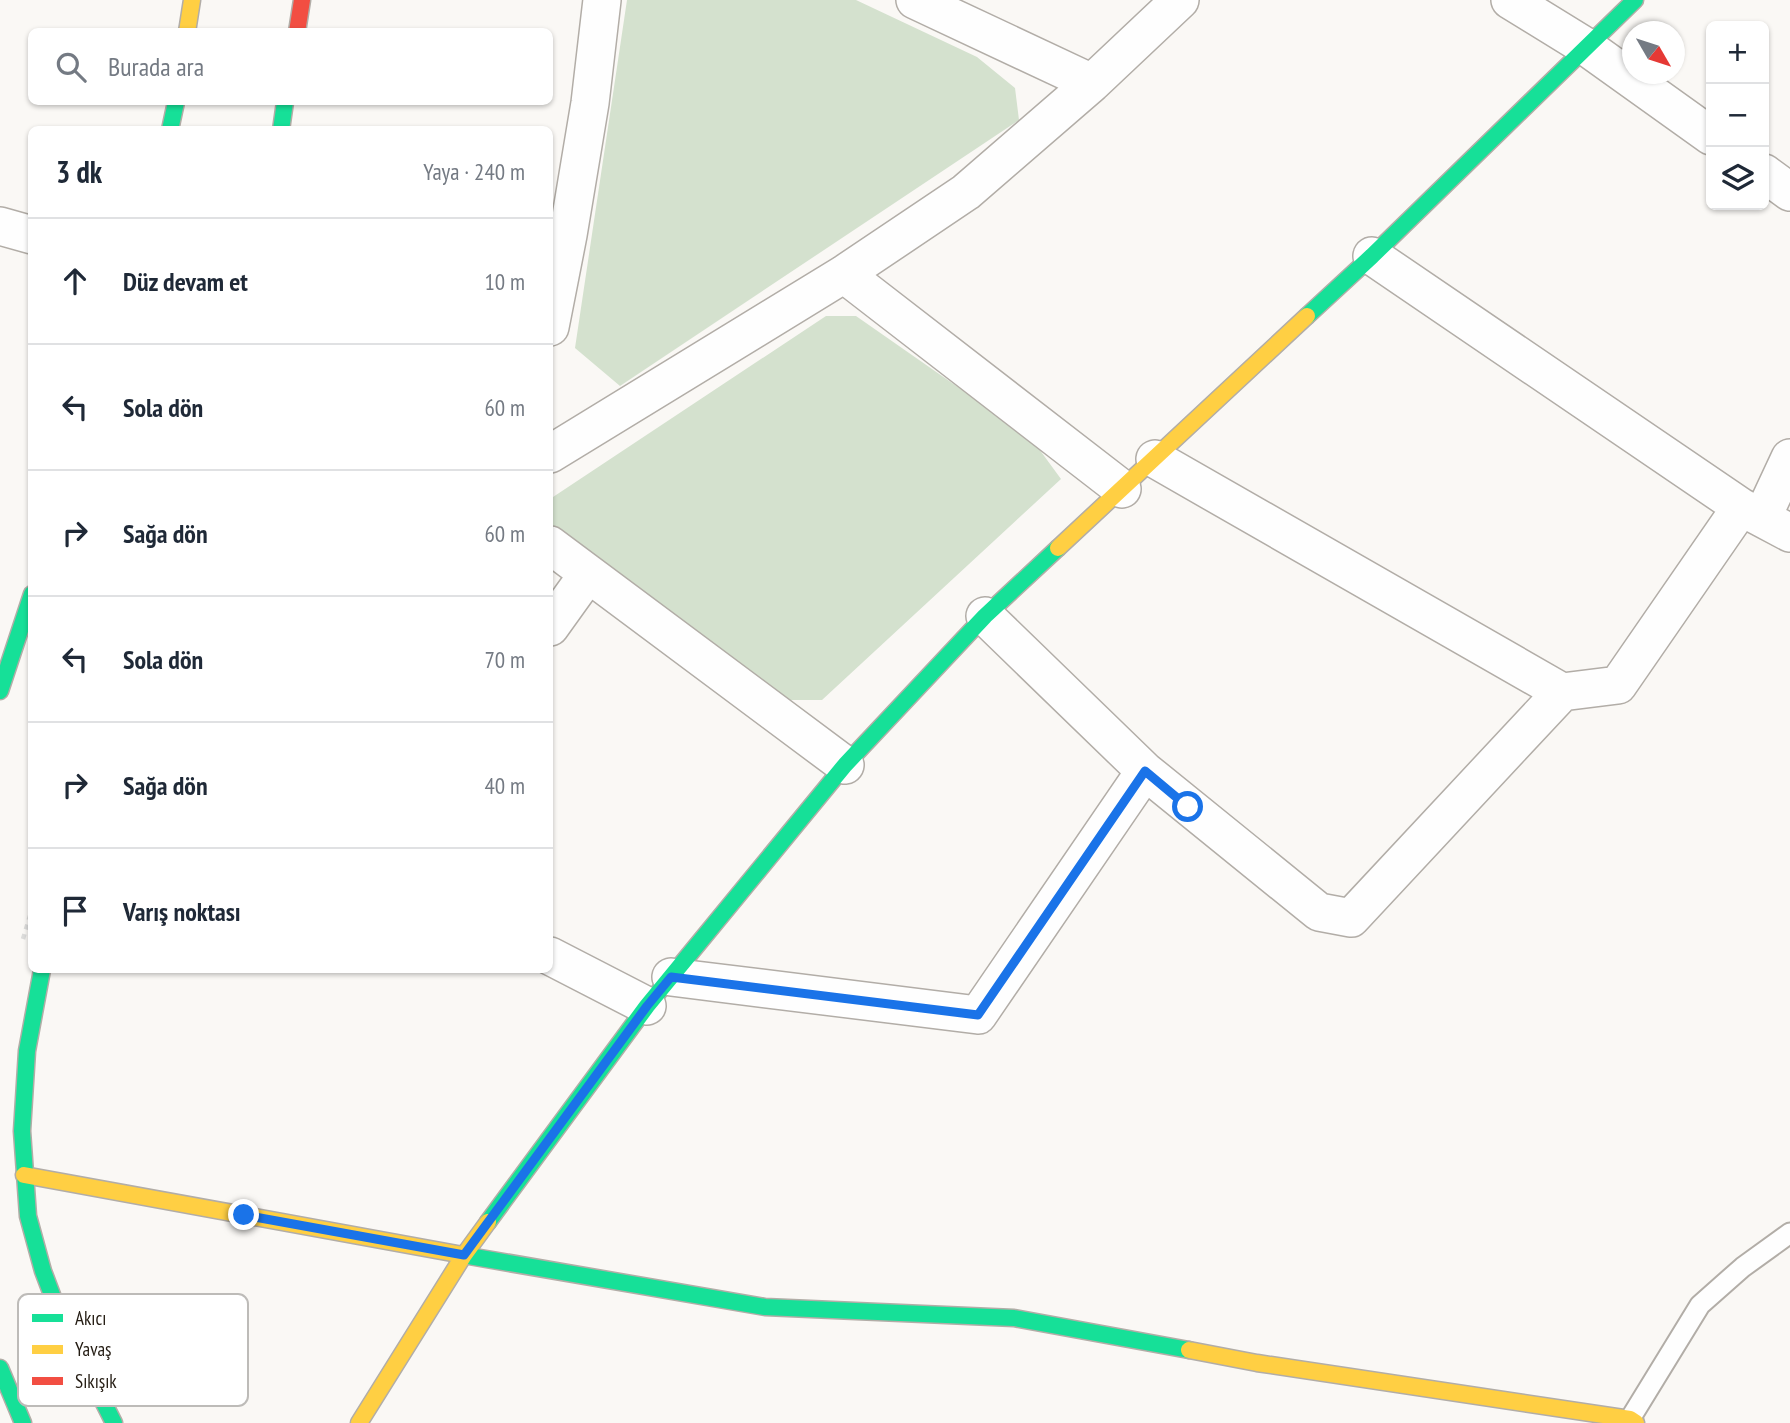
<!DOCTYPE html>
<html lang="tr">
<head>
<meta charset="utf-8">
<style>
	:root { --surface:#fff; --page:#f6f6f7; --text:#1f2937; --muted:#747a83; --line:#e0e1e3 }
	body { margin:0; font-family:"PT Sans Narrow",sans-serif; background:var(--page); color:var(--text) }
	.controls { position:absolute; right:21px; top:21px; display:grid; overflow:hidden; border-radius:10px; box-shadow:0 2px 5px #0004 }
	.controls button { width:63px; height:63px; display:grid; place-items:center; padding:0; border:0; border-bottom:2px solid var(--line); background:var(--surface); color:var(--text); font:35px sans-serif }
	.compass { position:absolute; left:1622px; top:21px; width:63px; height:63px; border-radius:50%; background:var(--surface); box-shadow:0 2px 5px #0004; rotate:129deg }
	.stop { position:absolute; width:21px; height:21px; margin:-16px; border:5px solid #1a73e8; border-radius:50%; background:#fff }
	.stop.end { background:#1a73e8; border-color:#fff; box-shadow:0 2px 7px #0008 }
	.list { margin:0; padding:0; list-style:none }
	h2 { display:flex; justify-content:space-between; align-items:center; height:91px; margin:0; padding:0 28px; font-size:30px }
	h2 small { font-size:23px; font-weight:400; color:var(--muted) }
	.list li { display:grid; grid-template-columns:46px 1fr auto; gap:21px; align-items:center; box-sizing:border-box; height:126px; padding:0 28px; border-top:2px solid var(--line) }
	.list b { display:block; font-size:26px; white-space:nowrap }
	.list em { font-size:23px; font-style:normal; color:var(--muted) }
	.icon { flex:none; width:38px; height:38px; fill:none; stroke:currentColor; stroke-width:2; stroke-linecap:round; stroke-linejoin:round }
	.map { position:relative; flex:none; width:1790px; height:1423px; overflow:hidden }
	.search { position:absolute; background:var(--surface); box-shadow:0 2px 5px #0004; left:28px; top:28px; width:525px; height:77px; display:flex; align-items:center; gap:18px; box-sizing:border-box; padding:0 24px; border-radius:10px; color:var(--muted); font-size:26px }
	.panel { position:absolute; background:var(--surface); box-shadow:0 2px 5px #0004; left:28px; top:126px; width:525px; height:847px; border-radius:10px }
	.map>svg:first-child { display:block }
</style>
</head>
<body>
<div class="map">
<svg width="1790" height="1423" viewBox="0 0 1790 1423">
	<rect width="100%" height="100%" fill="#faf8f5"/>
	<path fill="#d4e1ce" d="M 627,0 L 856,0 L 977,57 L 1015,88 L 1019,120 L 620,386 L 575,348 Z
		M 826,316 L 856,316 L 1031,438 L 1061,479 L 822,700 L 790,700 L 550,527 L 550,499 Z"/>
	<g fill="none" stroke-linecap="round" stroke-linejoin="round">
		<g stroke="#b2ada7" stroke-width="23">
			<path id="lane" d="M 1630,1419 L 1700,1305 L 1743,1267 L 1790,1233"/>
		</g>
		<g stroke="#b2ada7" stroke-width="40">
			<path id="street" d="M 915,0 L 1092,83
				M 1510,0 L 1588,48 L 1711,136
				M 1764,173 L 1790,192
				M 0,226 L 32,235
				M 1372,256 L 1741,507 L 1790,533
				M 844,274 L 1122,489
				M 550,327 L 568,235 L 590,103 L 602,0
				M 550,454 L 844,274 L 966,192 L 1092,83 L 1180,0
				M 1155,459 L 1562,692 L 1618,685 L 1741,507
				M 1762,518 L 1790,458
				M 550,545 L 845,765
				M 985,616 L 1145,771 L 1319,912 L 1351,918 L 1562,692
				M 550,627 L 588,574
				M 550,956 L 647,1006
				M 671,977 L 978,1015 L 1145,771"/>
		</g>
		<g stroke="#b2ada7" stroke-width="19">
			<path id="fast" d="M 170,130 L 176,102
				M 281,130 L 285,102
				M 1307,316 L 1372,256 L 1635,0
				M 0,691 L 32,594
				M 42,970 L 27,1051 L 22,1131 L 28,1216 L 43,1271 L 60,1316 L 114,1423
				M 488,1222 L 647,1006 L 845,765 L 985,616 L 1058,548
				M 463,1255 L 765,1307 L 1014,1318 L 1189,1350
				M 0,1368 L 23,1423"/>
		</g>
		<g stroke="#b2ada7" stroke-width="19">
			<path id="slow" d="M 187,32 L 192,0
				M 1058,548 L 1307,316
				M 24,1175 L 463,1255
				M 1189,1350 L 1257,1363 L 1630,1419 L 1636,1423
				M 359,1423 L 464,1255 L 488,1222"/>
		</g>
		<g stroke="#b2ada7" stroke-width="19">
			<path id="jam" d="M 297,32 L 302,0"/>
		</g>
		<path stroke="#dcdcdb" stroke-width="4.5" stroke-dasharray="5 5" stroke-linecap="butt" d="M 23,939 L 32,909"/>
		<use href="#lane" stroke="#fefefe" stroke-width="19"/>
		<use href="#street" stroke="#fefefe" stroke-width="37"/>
		<use href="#fast" stroke="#16e098" stroke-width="16"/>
		<use href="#slow" stroke="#ffcf43" stroke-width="16"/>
		<use href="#jam" stroke="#f24e42" stroke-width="16"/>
	</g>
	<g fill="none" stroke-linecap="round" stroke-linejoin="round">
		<path stroke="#1a73e8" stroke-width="9" d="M 244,1215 L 464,1255 L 647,1006 L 671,977 L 978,1015 L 1145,771 L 1188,807"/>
	</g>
	<rect x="18" y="1294" width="230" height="112" rx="10" fill="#fff" stroke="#bdbbb8" stroke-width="2"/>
	<rect x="32" y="1314" width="31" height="8" fill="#16e098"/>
	<rect x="32" y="1345" width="31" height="9" fill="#ffcf43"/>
	<rect x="32" y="1377" width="31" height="8" fill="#f24e42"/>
	<g font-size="19" fill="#231b12">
		<text x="75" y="1325">Akıcı</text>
		<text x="75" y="1356">Yavaş</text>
		<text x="75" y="1388">Sıkışık</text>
	</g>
</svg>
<div class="controls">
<button>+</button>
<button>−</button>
<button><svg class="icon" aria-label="layers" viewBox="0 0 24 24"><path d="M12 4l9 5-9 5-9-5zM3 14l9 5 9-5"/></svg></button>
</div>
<svg class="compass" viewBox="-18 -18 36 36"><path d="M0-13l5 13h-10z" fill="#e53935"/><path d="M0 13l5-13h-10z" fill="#747a83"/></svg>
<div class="stop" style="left:1188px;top:807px"></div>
<div class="stop end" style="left:244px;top:1215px"></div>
<div class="search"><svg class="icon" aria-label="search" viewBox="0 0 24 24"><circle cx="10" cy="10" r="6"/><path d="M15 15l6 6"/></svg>Burada ara</div>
<section class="panel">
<h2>3 dk<small>Yaya · 240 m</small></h2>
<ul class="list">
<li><svg class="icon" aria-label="ahead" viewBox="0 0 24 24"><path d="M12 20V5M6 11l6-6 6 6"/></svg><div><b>Düz devam et</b></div><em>10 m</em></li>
<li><svg class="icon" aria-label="left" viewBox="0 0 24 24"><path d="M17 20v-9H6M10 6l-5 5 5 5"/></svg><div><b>Sola dön</b></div><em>60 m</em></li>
<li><svg class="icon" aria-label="right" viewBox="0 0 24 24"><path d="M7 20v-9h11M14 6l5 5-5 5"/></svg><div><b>Sağa dön</b></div><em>60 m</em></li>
<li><svg class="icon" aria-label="left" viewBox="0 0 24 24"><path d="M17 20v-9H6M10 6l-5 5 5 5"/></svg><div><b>Sola dön</b></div><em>70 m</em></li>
<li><svg class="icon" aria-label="right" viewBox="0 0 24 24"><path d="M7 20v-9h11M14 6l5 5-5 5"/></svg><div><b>Sağa dön</b></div><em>40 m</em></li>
<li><svg class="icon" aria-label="arrive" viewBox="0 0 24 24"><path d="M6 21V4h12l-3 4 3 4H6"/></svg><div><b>Varış noktası</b></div></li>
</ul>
</section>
</div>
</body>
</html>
